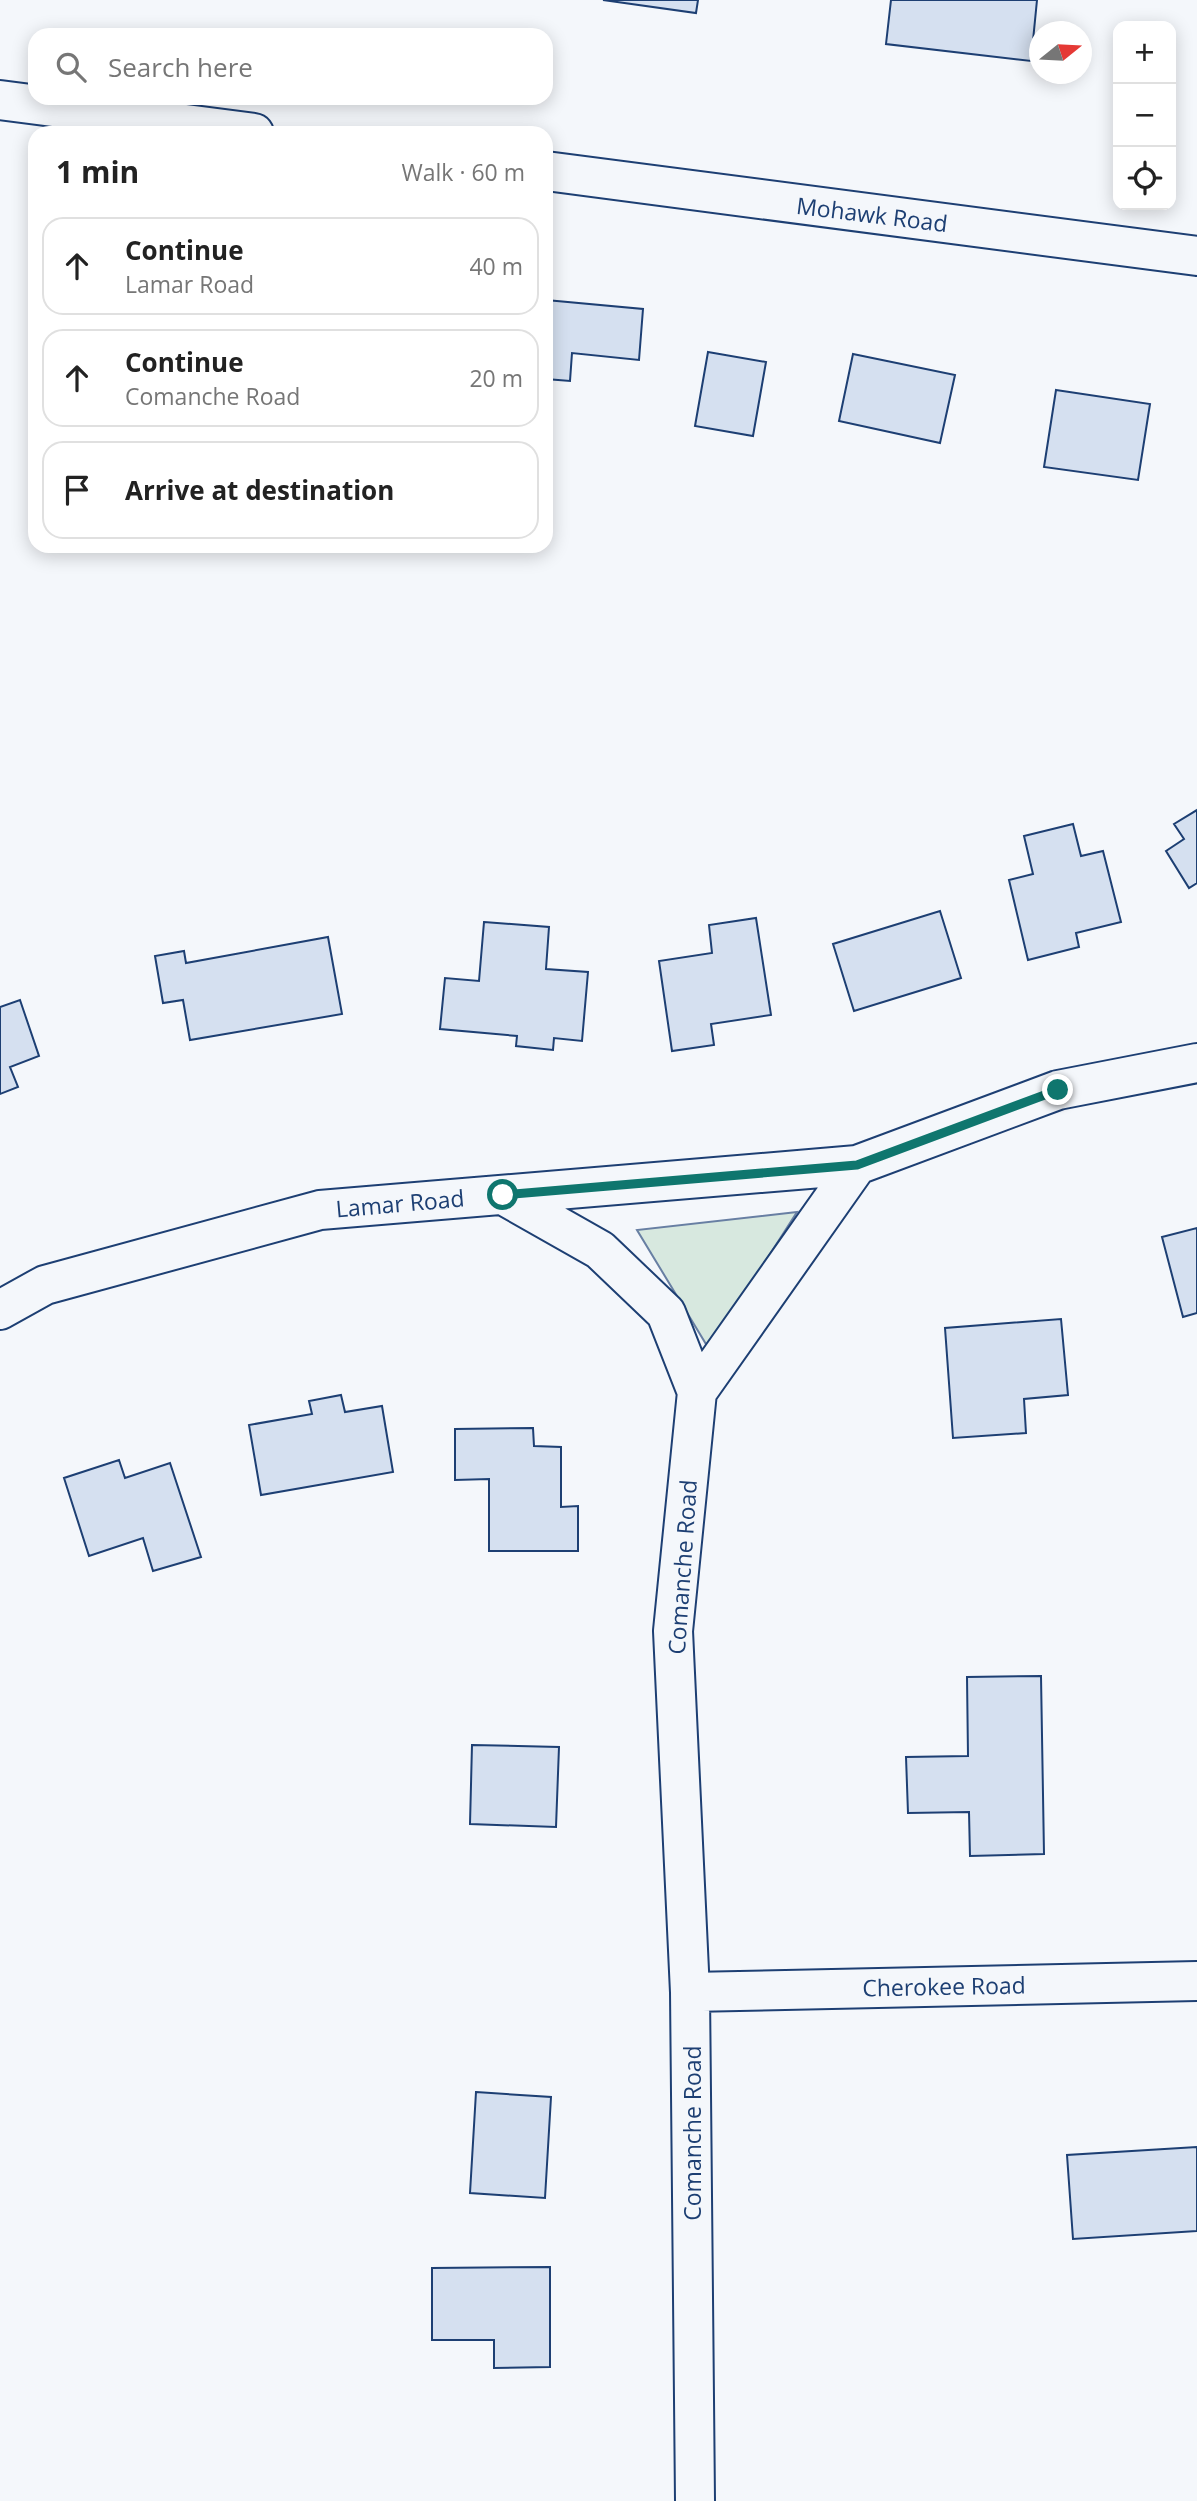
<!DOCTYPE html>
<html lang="en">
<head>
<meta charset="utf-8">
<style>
	:root { --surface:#fff; --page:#f6f6f6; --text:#222; --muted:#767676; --line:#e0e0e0 }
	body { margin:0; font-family:"Open Sans",sans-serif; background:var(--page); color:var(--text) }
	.controls { position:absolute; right:21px; top:21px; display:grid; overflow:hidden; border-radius:14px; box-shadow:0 4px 18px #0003 }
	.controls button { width:63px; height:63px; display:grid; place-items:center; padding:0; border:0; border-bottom:2px solid var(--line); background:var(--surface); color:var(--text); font:35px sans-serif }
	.compass { position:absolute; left:1029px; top:21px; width:63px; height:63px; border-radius:50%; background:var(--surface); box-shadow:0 4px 18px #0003; rotate:72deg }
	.stop { position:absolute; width:21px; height:21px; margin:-16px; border:5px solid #0f766e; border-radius:50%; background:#fff }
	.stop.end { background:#0f766e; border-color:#fff; box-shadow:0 2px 7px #0008 }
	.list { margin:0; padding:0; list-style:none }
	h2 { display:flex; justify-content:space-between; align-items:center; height:91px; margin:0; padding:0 28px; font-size:30px }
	h2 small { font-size:23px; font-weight:400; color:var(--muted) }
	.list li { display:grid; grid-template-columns:46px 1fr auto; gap:21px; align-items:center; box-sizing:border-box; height:98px; margin:0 14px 14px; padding:0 14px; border:2px solid var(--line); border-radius:21px }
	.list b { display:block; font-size:26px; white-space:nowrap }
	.list p { margin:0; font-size:23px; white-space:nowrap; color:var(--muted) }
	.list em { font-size:23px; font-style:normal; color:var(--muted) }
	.icon { flex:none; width:38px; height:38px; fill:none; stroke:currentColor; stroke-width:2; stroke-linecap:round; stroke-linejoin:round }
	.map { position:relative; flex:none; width:1197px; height:2501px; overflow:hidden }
	.search { position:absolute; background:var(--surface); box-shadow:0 4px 18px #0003; left:28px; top:28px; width:525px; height:77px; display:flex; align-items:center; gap:18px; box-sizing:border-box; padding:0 24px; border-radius:21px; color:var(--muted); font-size:26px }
	.panel { position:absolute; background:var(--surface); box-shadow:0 4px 18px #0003; left:28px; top:126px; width:525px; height:427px; border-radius:21px }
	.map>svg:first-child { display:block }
</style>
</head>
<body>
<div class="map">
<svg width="1197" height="2501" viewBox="0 0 1197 2501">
	<rect width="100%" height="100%" fill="#f4f7fb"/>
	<path fill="#d7e8df" stroke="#687fa3" stroke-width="2" d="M 797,1212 L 709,1349 L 637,1230 Z"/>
	<path fill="#d5e0f0" stroke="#1d3f73" stroke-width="2" d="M 603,0 L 698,0 L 696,13 Z
		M 891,0 L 1037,0 L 1031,61 L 886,44 Z
		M 546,300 L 643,309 L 639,360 L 572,353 L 570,381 L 546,379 Z
		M 708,352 L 766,362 L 753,436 L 695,426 Z
		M 853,354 L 955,375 L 940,443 L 839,421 Z
		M 1056,390 L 1150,404 L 1138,480 L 1044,467 Z
		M 1197,810 L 1197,883 L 1189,888 L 1166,851 L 1184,839 L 1174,824 Z
		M 1073,824 L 1081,856 L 1103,851 L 1121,922 L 1076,933 L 1079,947 L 1028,960 L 1009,880 L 1033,874 L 1024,836 Z
		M 940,911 L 961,978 L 854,1011 L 833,944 Z
		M 756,918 L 771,1015 L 711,1024 L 714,1045 L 672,1051 L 659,961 L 712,953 L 709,925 Z
		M 484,922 L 549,927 L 546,969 L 588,972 L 582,1041 L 554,1038 L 553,1050 L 516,1046 L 517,1036 L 440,1029 L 445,978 L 479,981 Z
		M 328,937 L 342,1014 L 190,1040 L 183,1000 L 163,1003 L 155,956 L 184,951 L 186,963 Z
		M 20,1000 L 39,1056 L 10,1067 L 18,1087 L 0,1094 L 0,1007 Z
		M 1197,1228 L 1197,1313 L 1183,1317 L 1162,1237 Z
		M 1061,1319 L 1068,1395 L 1024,1399 L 1026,1433 L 953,1438 L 945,1328 Z
		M 341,1395 L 345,1412 L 382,1406 L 393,1472 L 261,1495 L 249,1425 L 312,1414 L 309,1401 Z
		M 533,1428 L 534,1446 L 561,1447 L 561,1507 L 578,1506 L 578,1551 L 489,1551 L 489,1479 L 455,1480 L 455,1429 Z
		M 119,1460 L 125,1478 L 170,1463 L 201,1557 L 153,1571 L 143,1538 L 89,1556 L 64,1478 Z
		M 1041,1676 L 1044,1854 L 970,1856 L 969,1812 L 908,1813 L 906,1757 L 968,1756 L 967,1677 Z
		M 472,1745 L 559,1747 L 556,1827 L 470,1824 Z
		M 476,2092 L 551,2097 L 545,2198 L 470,2193 Z
		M 1197,2147 L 1197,2231 L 1073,2239 L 1067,2155 Z
		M 550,2267 L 550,2367 L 494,2368 L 494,2340 L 432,2340 L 432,2268 Z"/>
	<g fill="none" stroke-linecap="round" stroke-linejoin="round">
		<g stroke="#1d3f73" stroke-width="42">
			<path id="minor" d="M 0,100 L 254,133
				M 546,171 L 1197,256
				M 503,1195 L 600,1250 L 666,1313 L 697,1392
				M 0,1310 L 45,1285 L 320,1210 L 857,1165
				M 690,1992 L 1197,1981
				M 695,2501 L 690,1992 L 673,1631 L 697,1392 L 857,1165 L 1058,1090 L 1197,1063"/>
		</g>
		<use href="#minor" stroke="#f4f7fb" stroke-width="38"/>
	</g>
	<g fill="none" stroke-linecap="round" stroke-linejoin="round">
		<path stroke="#0f766e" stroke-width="9" d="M 503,1195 L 857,1165 L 1058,1090"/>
	</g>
	<g text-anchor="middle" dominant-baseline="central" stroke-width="5" stroke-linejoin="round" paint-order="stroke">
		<g font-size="23" fill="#1d3f73" stroke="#f4f7fb">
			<text transform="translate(872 214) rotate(7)">Mohawk Road</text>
			<text transform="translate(400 1203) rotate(-5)">Lamar Road</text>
			<text transform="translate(682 1567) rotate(-86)">Comanche Road</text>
			<text transform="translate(944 1986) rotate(-1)">Cherokee Road</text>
			<text transform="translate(692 2133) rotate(-90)">Comanche Road</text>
		</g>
	</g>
</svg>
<div class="controls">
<button>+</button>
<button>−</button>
<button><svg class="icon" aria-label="locate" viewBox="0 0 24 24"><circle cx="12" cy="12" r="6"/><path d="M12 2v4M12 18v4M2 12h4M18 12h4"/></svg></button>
</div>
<svg class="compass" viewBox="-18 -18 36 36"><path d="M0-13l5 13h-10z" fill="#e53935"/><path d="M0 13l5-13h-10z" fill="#767676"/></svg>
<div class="stop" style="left:503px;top:1195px"></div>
<div class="stop end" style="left:1058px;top:1090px"></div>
<div class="search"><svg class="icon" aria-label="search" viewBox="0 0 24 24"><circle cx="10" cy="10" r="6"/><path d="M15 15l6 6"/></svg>Search here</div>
<section class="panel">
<h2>1 min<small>Walk · 60 m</small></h2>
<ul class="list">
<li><svg class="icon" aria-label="ahead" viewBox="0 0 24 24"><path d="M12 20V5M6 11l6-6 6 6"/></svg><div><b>Continue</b><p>Lamar Road</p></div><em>40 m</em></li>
<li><svg class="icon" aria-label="ahead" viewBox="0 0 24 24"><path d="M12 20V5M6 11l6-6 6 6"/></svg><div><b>Continue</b><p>Comanche Road</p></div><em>20 m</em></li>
<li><svg class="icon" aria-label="arrive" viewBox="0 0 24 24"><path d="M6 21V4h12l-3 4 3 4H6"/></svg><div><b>Arrive at destination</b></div></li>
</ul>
</section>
</div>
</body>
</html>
